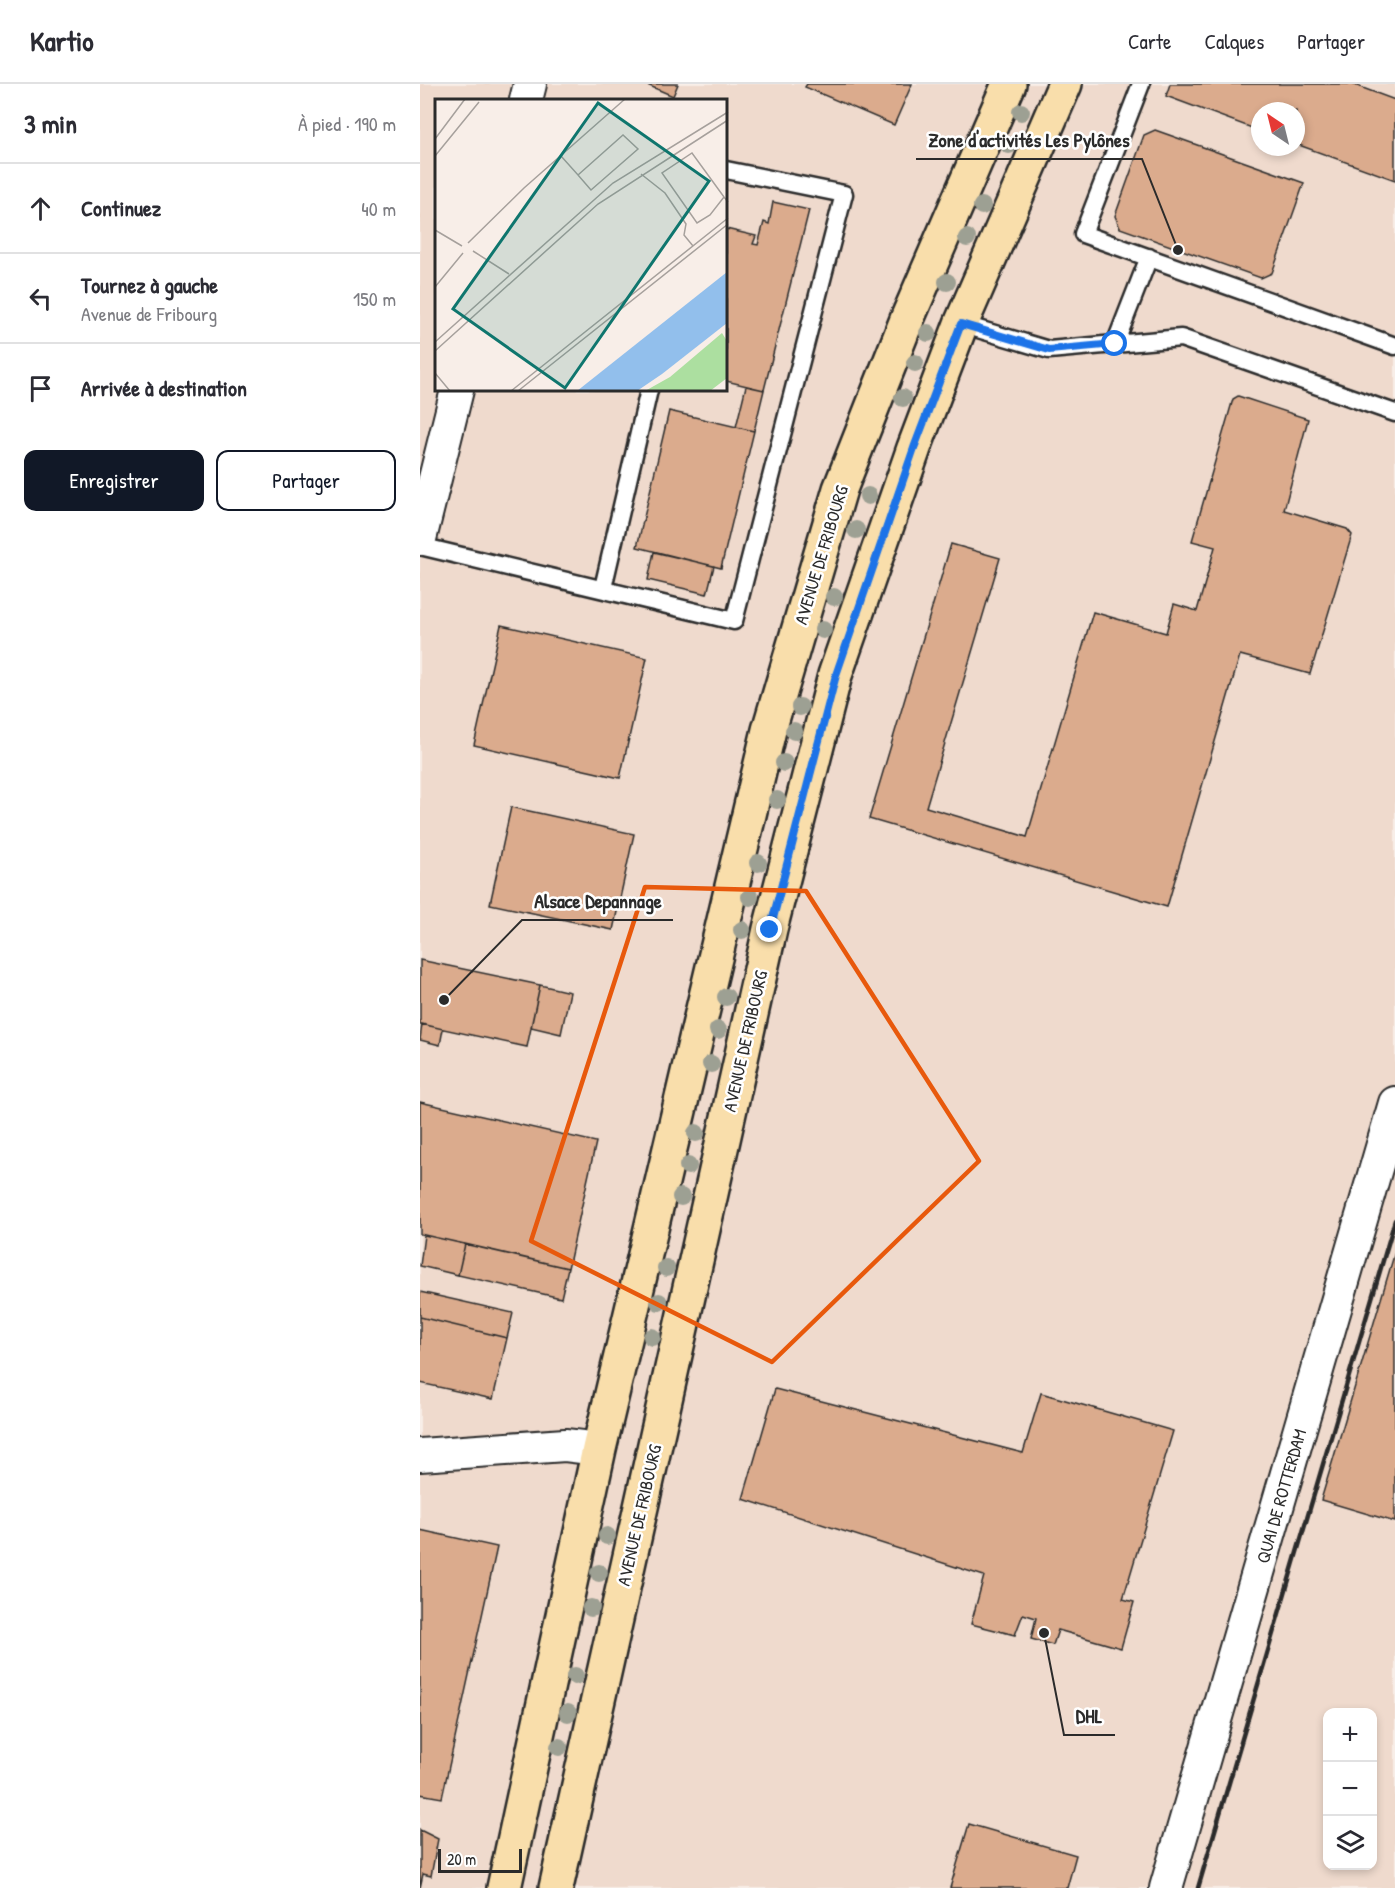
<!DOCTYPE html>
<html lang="fr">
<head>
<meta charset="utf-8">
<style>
	:root { --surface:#fff; --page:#f7f7f7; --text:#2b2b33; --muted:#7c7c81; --line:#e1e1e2; --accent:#111827 }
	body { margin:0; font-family:"Patrick Hand",sans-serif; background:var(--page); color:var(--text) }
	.controls { position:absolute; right:18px; bottom:18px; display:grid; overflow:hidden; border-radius:12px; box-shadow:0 3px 9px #0003 }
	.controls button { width:54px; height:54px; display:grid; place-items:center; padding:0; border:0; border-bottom:2px solid var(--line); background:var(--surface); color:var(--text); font:30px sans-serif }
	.compass { position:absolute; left:831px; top:18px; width:54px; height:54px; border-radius:50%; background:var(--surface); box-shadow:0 3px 9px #0003; rotate:325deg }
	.scale { position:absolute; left:18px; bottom:15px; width:84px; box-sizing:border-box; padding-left:6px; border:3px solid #2b2b2b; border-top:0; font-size:16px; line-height:21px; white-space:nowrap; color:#2b2b2b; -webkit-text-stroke:4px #fff; paint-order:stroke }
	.stop { position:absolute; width:18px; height:18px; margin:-14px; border:4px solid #1a73e8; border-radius:50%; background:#fff }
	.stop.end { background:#1a73e8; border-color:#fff; box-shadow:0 2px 6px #0008 }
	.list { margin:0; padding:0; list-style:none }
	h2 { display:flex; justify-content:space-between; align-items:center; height:78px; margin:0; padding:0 24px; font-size:26px }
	h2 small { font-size:20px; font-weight:400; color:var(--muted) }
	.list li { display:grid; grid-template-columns:39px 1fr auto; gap:18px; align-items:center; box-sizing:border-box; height:90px; padding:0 24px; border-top:2px solid var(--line) }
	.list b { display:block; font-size:22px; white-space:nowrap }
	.list p { margin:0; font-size:20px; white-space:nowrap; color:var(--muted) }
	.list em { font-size:20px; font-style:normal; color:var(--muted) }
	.actions { display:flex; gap:12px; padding:18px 24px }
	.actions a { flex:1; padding:14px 0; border:2px solid var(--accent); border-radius:12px; text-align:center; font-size:21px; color:var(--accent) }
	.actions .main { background:var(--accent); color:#fff }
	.icon { flex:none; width:33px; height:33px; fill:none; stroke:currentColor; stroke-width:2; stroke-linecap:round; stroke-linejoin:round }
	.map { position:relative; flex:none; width:975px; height:1804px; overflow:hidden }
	header { display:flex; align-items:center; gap:36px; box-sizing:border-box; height:84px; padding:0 30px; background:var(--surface); border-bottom:2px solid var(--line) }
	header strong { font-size:28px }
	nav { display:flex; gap:33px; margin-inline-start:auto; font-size:21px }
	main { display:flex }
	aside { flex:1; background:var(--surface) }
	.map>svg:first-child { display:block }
</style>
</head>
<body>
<header>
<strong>Kartio</strong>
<nav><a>Carte</a><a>Calques</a><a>Partager</a></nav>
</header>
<main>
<aside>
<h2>3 min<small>À pied · 190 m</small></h2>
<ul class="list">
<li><svg class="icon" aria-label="ahead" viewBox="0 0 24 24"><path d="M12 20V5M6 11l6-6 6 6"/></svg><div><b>Continuez</b></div><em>40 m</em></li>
<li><svg class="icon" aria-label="left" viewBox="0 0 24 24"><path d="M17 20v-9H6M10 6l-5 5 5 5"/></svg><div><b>Tournez à gauche</b><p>Avenue de Fribourg</p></div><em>150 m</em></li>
<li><svg class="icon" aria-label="arrive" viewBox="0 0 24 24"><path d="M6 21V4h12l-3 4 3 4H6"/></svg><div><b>Arrivée à destination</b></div></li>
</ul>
<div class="actions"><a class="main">Enregistrer</a><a>Partager</a></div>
</aside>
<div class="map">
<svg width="975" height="1804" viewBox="0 0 975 1804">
	<rect width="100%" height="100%" fill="#f8eee8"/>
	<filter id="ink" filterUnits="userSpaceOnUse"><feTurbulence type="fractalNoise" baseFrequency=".0167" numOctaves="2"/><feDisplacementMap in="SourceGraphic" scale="12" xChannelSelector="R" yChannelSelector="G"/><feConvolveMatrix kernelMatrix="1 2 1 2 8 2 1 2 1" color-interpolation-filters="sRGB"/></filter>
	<g filter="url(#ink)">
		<path fill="#efdacd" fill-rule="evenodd" d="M 0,0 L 975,0 L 975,1804 L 0,1804 ZM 16,16 L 306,16 L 306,306 L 16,306 ZM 840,27 L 876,27 L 876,63 L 840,63 ZM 908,1628 L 952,1628 L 952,1782 L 908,1782 Z"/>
		<path fill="#dbab8d" stroke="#2b2b2b" stroke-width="1.5" d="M 225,0 L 258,0 L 253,12 Z
			M 387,0 L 492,0 L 474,41 L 385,3 Z
			M 750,0 L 932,0 L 975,16 L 975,96 L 876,60 L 876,27 L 840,27 L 840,47 L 746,12 Z
			M 735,46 L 884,99 L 852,189 L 841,194 L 700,144 L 695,132 L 724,51 Z
			M 353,118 L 389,126 L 344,306 L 306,297 L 306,145 L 336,152 L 333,160 L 338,161 L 344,138 L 349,140 Z
			M 326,302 L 344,306 L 334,347 L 316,343 Z
			M 818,312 L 888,335 L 864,426 L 927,445 L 932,451 L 890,590 L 820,571 L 747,823 L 449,735 L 531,460 L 580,474 L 506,723 L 607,753 L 673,528 L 746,549 L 754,520 L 777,527 L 795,463 L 772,457 L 813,315 Z
			M 249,327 L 334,347 L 301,484 L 217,463 Z
			M 234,468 L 294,482 L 287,510 L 228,496 Z
			M 81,541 L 227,574 L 200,694 L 54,661 Z
			M 91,723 L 214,750 L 193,846 L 70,820 Z
			M 0,876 L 120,901 L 107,963 L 0,940 Z
			M 120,901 L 150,908 L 141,950 L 111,943 Z
			M 2,940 L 23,945 L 20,961 L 0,956 Z
			M 0,1018 L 176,1058 L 148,1184 L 0,1150 Z
			M 4,1151 L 45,1160 L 38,1191 L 0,1182 Z
			M 45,1160 L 148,1184 L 141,1214 L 38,1191 Z
			M 975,1168 L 975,1438 L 901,1416 Z
			M 0,1208 L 93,1229 L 87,1254 L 0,1233 Z
			M 0,1233 L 87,1254 L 73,1315 L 0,1299 Z
			M 355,1305 L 603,1369 L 621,1309 L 753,1347 L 703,1515 L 714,1518 L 701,1564 L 638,1546 L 633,1561 L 611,1555 L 616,1534 L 603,1530 L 595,1551 L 551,1540 L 564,1492 L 323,1415 Z
			M 0,1446 L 77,1463 L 22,1714 L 0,1710 Z
			M 549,1740 L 656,1771 L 647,1804 L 530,1804 Z
			M 0,1746 L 18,1755 L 11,1792 L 3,1790 L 0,1804 Z"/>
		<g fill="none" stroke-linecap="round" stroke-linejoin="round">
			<g stroke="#2b2b2b" stroke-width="21">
				<path id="lane" d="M 721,0 L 663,150 L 975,262
					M 541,240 L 629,266 L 761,254 L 975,329
					M 695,260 L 729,173
					M 0,462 L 314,537 L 424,110 L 306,86
					M 183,504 L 229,306"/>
			</g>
			<g stroke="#2b2b2b" stroke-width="36">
				<path id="street" d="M 106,16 L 110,0
					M 0,455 L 37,306
					M 0,1371 L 145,1361 L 179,1365
					M 746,1804 L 975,1019"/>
			</g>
			<g stroke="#2b2b2b" stroke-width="38">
				<path id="primary" d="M 84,1804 L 179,1365 L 349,646 L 420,405 L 488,233 L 589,0
					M 136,1804 L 350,845 L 415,591 L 494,364 L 541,240 L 645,0"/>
			</g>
			<use href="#lane" stroke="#fff" stroke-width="16"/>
			<use href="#street" stroke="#fff" stroke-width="32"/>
			<use href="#primary" stroke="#f9deab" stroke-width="33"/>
			<path stroke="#2b2b2b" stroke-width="4.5" d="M 778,1804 L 975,1136"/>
		</g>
		<g fill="#9da093">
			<circle cx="601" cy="28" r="9"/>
			<circle cx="589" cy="61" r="9"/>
			<circle cx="562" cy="122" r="9"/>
			<circle cx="547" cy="154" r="9"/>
			<circle cx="527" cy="198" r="9"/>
			<circle cx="508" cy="249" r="9"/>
			<circle cx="495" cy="279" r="9"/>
			<circle cx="483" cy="314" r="9"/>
			<circle cx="448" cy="412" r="9"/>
			<circle cx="436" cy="446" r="9"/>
			<circle cx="414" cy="513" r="9"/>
			<circle cx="403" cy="546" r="9"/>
			<circle cx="380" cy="623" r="9"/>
			<circle cx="374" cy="647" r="9"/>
			<circle cx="364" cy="679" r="9"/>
			<circle cx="357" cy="716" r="9"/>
			<circle cx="338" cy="779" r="9"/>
			<circle cx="330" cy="813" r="9"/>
			<circle cx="322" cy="846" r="9"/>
			<circle cx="306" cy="913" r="9"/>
			<circle cx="298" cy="946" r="9"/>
			<circle cx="291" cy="980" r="9"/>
			<circle cx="276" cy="1049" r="9"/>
			<circle cx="268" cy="1082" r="9"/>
			<circle cx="261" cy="1113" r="9"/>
			<circle cx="246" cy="1184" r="9"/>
			<circle cx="239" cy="1218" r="9"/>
			<circle cx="232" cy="1253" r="9"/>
			<circle cx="187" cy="1452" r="9"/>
			<circle cx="179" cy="1489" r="9"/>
			<circle cx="171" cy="1524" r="9"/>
			<circle cx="155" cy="1592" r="9"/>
			<circle cx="148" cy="1629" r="9"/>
			<circle cx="139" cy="1663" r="9"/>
		</g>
	</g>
	<g fill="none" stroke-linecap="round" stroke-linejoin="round" filter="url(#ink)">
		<path stroke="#1a73e8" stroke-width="8" d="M 350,846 L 416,591 L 494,364 L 541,240 L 629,266 L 695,260"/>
	</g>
	<path fill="none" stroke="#e8590c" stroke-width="4.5" stroke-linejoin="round" d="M 225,803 L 386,807 L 559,1077 L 352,1278 L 111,1157 Z"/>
	<g text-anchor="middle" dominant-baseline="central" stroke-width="5" stroke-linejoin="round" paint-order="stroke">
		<g font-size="18" fill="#2b2b2b" stroke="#fff">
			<text transform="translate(401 471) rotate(-73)">AVENUE DE FRIBOURG</text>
			<text transform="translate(325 957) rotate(-77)">AVENUE DE FRIBOURG</text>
			<text transform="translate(861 1412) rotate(-74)">QUAI DE ROTTERDAM</text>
			<text transform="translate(219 1431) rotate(-77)">AVENUE DE FRIBOURG</text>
		</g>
	</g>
	<g transform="translate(15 15)">
		<rect width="292" height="292" fill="#f8eee8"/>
		<path d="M 287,234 L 292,242 L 292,279 L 275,292 L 210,292 L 235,278 Z" fill="#acdfa0"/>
		<path d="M 292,173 L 292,224 L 227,275 L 202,292 L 142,292 Z" fill="#92bfec"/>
		<path fill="none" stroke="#a6a09c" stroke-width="1.5" d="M 0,40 L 30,0M 0,57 L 44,3M 126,57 L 143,76 L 188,36 L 203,50 L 156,91 L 143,76M 206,75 L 230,94 L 251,125 L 249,136 L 258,147M 289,98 L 275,116 L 262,124 L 227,74 L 257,54 L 289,98 L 293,103M 0,131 L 27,147M 33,144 L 89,89 L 190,0M 38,152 L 74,175M 0,188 L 28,154M 0,243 L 178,84 L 293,13M 0,252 L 163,105 L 293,21M 0,274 L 15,292M 76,292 L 293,119M 83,292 L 293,125"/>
		<path fill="#0f766e" fill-opacity="0.15" stroke="#0f766e" stroke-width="3" d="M 163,4 L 274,82 L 130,289 L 18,210 Z"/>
		<rect width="292" height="292" fill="none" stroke="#2b2b2b" stroke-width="3"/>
	</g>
	<path fill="none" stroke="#2b2b2b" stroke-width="2" d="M758 166L722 75H496M24 916L102 836H253M624 1549L644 1651H695"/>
	<g fill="#2b2b2b" stroke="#fff" stroke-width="2">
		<circle cx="758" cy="166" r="6"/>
		<circle cx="24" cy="916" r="6"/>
		<circle cx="624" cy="1549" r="6"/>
	</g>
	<g font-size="20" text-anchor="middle" font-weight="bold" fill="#2b2b2b" stroke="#fff" stroke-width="5" stroke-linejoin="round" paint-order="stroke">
		<text x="609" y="63">Zone d'activités Les Pylônes</text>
		<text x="178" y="824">Alsace Depannage</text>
		<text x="669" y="1639">DHL</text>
	</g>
</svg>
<div class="controls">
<button>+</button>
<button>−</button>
<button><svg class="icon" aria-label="layers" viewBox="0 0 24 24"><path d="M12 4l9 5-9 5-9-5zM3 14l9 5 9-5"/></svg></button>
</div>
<svg class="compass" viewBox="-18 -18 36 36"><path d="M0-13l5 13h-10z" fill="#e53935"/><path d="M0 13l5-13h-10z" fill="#7c7c81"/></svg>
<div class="scale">20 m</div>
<div class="stop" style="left:695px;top:260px"></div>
<div class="stop end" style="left:350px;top:846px"></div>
</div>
</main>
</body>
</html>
